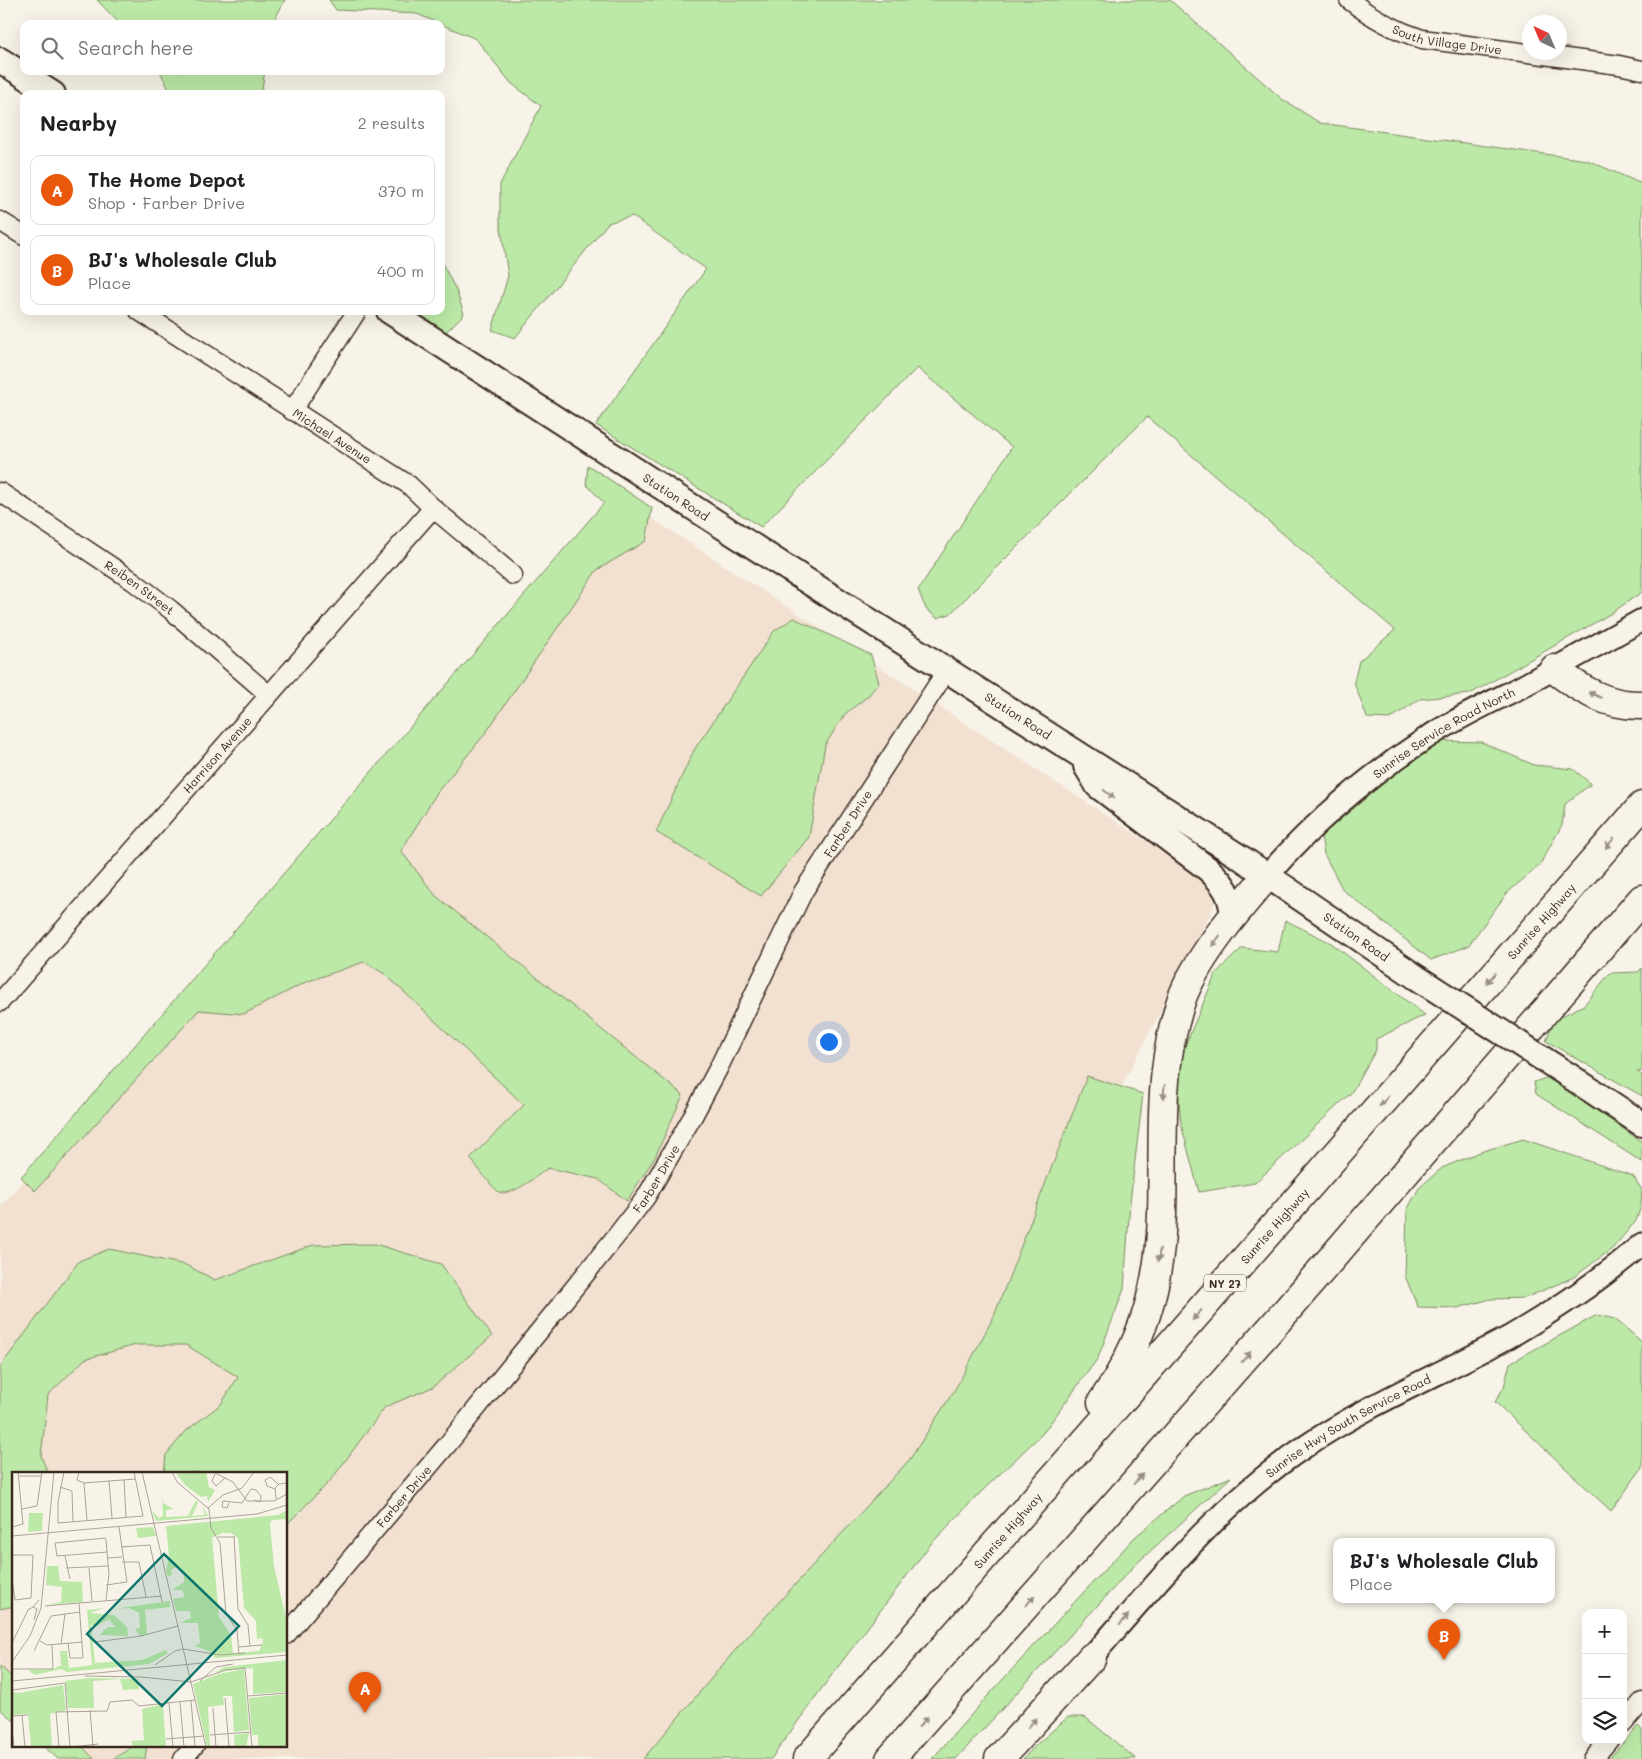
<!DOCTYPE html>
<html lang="en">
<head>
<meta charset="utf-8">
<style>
	:root { --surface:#fff; --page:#f6f6f6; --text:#202124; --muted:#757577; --line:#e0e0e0; --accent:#ea580c }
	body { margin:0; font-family:Mali,sans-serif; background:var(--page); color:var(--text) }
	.controls { position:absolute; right:15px; bottom:15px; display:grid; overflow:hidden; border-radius:10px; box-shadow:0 5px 20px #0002 }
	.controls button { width:45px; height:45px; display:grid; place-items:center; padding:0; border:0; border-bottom:1px solid var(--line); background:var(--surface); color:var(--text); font:25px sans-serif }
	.compass { position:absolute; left:1522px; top:15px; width:45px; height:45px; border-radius:50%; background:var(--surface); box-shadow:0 5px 20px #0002; rotate:316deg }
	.you { position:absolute; left:828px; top:1041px; width:18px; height:18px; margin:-12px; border:4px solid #fff; border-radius:50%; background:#1a73e8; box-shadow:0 0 0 8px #1a73e833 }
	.badge { display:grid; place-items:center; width:32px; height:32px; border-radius:50%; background:var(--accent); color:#fff; font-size:16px; font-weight:700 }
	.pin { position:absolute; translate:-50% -41px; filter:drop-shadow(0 1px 2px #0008) }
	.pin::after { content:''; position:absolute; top:26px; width:18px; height:15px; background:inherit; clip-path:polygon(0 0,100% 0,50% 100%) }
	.popup { position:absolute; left:1333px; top:1538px; width:222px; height:65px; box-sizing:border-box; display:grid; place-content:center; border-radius:10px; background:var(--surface); filter:drop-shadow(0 1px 4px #0005); font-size:16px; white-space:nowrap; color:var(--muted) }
	.popup b { font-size:19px; color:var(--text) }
	.popup::after { content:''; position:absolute; left:50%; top:100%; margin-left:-10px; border:10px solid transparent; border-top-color:var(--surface) }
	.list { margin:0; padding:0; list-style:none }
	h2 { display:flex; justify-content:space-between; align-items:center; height:65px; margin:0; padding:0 20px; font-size:21px }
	h2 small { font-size:16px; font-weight:400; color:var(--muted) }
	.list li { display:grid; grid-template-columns:32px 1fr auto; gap:15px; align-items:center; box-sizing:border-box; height:70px; margin:0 10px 10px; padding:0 10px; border:1px solid var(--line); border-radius:10px }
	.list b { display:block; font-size:19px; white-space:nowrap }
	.list p { margin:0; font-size:16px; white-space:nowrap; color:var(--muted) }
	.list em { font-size:16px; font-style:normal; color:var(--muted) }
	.icon { flex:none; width:28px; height:28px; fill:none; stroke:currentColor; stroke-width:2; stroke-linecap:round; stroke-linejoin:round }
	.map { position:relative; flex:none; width:1642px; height:1759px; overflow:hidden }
	.search { position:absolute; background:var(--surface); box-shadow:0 5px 20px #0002; left:20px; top:20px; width:425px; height:55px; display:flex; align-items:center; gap:12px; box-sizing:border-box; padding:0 18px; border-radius:10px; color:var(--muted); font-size:19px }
	.panel { position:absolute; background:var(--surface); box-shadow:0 5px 20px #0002; left:20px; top:90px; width:425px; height:225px; border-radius:10px }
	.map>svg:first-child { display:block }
</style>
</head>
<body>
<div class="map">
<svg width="1642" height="1759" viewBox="0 0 1642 1759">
	<rect width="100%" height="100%" fill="#f7f3e8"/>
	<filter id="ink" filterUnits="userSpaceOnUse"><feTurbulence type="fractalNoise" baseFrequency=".02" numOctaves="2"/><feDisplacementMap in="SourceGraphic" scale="10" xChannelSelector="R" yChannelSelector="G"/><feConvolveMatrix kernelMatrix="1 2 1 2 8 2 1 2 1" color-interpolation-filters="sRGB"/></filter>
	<g filter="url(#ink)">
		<path fill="#f2e1d1" d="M 621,498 L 1196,874 L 1216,893 L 1213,909 L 924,1471 L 666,1759 L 85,1759 L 68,1745 L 286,1745 L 286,1473 L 14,1473 L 14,1700 L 0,1689 L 0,1207 Z"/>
		<path fill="#bce9a7" stroke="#7c8a62" d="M 97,0 L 285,0 L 277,15 L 275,24 L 120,24 Z
			M 329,0 L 1170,0 L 1282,99 L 1320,123 L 1587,160 L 1642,184 L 1642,592 L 1610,614 L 1470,694 L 1420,699 L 1390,719 L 1367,718 L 1354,682 L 1359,661 L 1395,630 L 1147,417 L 950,614 L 937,618 L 926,609 L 918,590 L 1012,447 L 917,368 L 761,527 L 596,425 L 706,269 L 632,216 L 608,223 L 515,338 L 492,330 L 508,276 L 500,222 L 500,184 L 541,106 L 511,83 L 476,39 L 417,14 L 336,10 Z
			M 160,71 L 265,71 L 261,94 L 171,94 Z
			M 441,261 L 456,290 L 464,314 L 446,332 L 414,311 L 441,311 Z
			M 588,465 L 652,508 L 646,541 L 597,570 L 485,734 L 438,791 L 401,851 L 436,896 L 683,1095 L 655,1157 L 627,1201 L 598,1179 L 548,1168 C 538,1175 511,1198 499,1192 C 493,1189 476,1165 470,1158 L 524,1105 L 385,974 L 364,962 L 306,982 L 244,1014 L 199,1010 L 35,1191 L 21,1177 L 604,503 L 586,484 Z
			M 794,618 L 871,655 L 879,683 L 868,696 L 845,714 L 825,745 L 809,837 L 761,896 L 656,832 L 694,750 L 774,631 Z
			M 1442,741 L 1481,742 L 1534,765 L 1573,769 L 1591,784 L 1565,804 L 1562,825 L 1539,866 L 1507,893 L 1468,946 L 1431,960 L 1343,890 L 1324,854 L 1321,836 L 1405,765 Z
			M 1285,920 L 1331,943 L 1425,1015 L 1376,1039 L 1376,1050 L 1351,1093 L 1255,1183 L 1199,1192 L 1181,1124 L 1178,1090 L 1184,1048 L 1216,973 L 1242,948 L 1278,952 Z
			M 1642,968 L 1642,1071 L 1637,1072 L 1642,1075 L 1642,1096 L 1546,1041 L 1554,1020 L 1584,1005 L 1610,973 L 1638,972 Z
			M 1087,1076 L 1143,1094 L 1130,1202 L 1124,1289 L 1098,1358 L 1043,1433 L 982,1491 L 930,1545 L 822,1688 L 771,1759 L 643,1759 L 737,1648 L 910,1459 L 957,1386 L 994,1316 Z
			M 1549,1077 L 1642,1142 L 1642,1162 L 1536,1094 L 1534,1082 Z
			M 1523,1139 L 1633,1176 L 1642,1190 L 1641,1206 L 1636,1221 L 1613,1248 L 1574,1277 L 1525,1298 L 1491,1299 L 1457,1308 L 1418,1307 L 1405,1276 L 1407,1210 L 1419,1188 L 1442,1168 L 1480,1152 Z
			M 375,1244 L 441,1264 L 492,1336 L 433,1387 L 385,1407 L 331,1480 L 286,1525 L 286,1473 L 164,1473 L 166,1455 L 186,1431 L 221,1404 L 238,1377 L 186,1345 L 136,1345 L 85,1359 L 48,1395 L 41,1456 L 48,1473 L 14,1473 L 14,1606 L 0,1609 L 0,1367 L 79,1261 L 109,1249 L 186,1265 L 215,1280 L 313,1245 Z
			M 1597,1315 L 1615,1319 L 1642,1342 L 1642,1468 L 1611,1511 L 1495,1402 L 1504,1387 L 1510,1363 Z
			M 1231,1477 L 1133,1567 L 956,1759 L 932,1759 L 994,1689 L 1135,1537 L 1184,1496 Z
			M 0,1666 L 14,1679 L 14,1721 L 0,1709 Z
			M 1068,1717 L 1085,1717 L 1136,1759 L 1023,1759 L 1036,1745 Z
			M 1638,1726 L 1642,1730 L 1642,1759 L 1609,1759 Z
			M 42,1745 L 81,1745 L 94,1759 L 58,1759 Z
			M 135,1745 L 147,1745 L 145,1759 L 113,1759 Z"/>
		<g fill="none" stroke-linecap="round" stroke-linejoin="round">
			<g stroke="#3b2a1e" stroke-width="21">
				<g id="minor">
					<path id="s1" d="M 1349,0 C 1372,18 1394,30 1422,39 L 1619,65 L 1642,70"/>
					<path d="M 0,221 L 24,236"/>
					<path id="s2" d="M 139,311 L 409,485 L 433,508 L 513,575"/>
					<path d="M 292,411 L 357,311"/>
					<path id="s3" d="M 0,492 L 133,581 L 171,610 L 269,695"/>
					<path id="s4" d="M 0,1002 L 433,508"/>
					<path id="s5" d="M 286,1635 L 447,1445 L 617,1235 L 646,1197 L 693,1116 L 719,1067 L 803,892 L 947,670"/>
					<path d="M 1623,1724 L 1642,1702"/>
					<path d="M 183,1759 L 195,1745"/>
					<path d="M 1593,1759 L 1609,1740"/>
				</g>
			</g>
			<g stroke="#3b2a1e" stroke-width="25">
				<g id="tertiary">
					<path id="s6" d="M 1267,876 C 1313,823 1367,777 1425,739 C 1455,719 1487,704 1519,688 C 1560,666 1601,643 1642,620"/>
					<path id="s7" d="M 1092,1657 C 1156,1583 1221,1503 1303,1448 C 1368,1404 1441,1374 1509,1337 C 1556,1310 1602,1279 1642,1244"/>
				</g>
			</g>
			<g stroke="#3b2a1e" stroke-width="28">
				<g id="secondary">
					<path d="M 0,60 L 53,94"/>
					<path id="s8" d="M 389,311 L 790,570 L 1243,859 L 1416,977"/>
					<path d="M 1086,766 L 1098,786 L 1208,869 C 1224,884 1232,895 1233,918"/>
					<path d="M 1568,1075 L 1642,1124"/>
				</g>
			</g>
			<g stroke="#3b2a1e" stroke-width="31">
				<g id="motorway">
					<path d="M 1554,669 C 1581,690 1607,706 1642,705"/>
					<path d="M 1102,1402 C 1143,1343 1160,1286 1162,1214 C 1164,1149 1158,1085 1175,1022 C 1178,1012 1180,1002 1184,993 C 1201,953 1239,908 1267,876"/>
					<path id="s9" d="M 807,1759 L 1642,806"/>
					<path d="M 890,1759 L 1287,1310 L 1642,899"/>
					<path d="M 999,1759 L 1092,1657"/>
				</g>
			</g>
			<use href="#minor" stroke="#f7f3e8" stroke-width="18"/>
			<use href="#tertiary" stroke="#f7f3e8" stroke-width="21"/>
			<use href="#secondary" stroke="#f7f3e8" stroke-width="24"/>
			<use href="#motorway" stroke="#f7f3e8" stroke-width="28"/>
			<g stroke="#3b2a1e" stroke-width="28" stroke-linecap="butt">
				<path id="secondary-bridge" d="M 1416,977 L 1568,1075"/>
			</g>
			<use href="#secondary-bridge" stroke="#f7f3e8" stroke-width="24"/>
		</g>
		<defs><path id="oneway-solid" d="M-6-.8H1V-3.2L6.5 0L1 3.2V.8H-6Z" transform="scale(1.25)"/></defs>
		<g fill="#998e83">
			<use href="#oneway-solid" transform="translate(1595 695) rotate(-155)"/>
			<use href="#oneway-solid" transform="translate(1109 794) rotate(37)"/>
			<use href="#oneway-solid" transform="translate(1610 843) rotate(131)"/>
			<use href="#oneway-solid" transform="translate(1216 941) rotate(126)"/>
			<use href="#oneway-solid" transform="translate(1491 978) rotate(131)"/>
			<use href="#oneway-solid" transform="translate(1164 1092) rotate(94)"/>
			<use href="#oneway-solid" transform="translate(1384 1101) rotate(131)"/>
			<use href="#oneway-solid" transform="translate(1159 1255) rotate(97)"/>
			<use href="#oneway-solid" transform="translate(1197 1315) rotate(131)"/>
			<use href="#oneway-solid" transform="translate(1246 1357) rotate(-49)"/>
			<use href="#oneway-solid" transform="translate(1138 1479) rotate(-49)"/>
			<use href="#oneway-solid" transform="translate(1030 1601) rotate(-49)"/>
			<use href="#oneway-solid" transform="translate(1124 1620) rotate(-49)"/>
			<use href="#oneway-solid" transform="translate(923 1722) rotate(-49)"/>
			<use href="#oneway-solid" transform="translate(1032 1723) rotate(-48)"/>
		</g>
	</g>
	<g text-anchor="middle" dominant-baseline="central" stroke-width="5" stroke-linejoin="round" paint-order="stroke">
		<rect fill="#f7f3e8" stroke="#73665b" stroke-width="1" x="1204" y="1274.5" width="42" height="17" rx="4"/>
		<g font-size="11" font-weight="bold" fill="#3b2a1e">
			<text x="1225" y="1283">NY 27</text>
		</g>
		<g font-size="12" fill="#3b2a1e" stroke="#f7f3e8">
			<text stroke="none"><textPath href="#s1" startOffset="108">South Village Drive</textPath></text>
			<text stroke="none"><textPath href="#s2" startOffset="230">Michael Avenue</textPath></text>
			<text stroke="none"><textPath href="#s8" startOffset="342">Station Road</textPath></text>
			<text stroke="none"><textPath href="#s3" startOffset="169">Reiben Street</textPath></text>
			<text stroke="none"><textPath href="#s8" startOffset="748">Station Road</textPath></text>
			<text stroke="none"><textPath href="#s6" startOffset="229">Sunrise Service Road North</textPath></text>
			<text stroke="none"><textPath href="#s4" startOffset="329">Harrison Avenue</textPath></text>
			<text stroke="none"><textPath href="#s5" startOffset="992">Farber Drive</textPath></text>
			<text stroke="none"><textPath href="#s9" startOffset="1114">Sunrise Highway</textPath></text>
			<text stroke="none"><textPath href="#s8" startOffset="1152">Station Road</textPath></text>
			<text stroke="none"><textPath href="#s5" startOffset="588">Farber Drive</textPath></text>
			<text stroke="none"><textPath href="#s9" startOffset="709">Sunrise Highway</textPath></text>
			<text stroke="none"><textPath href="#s7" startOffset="348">Sunrise Hwy South Service Road</textPath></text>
			<text stroke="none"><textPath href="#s5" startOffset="182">Farber Drive</textPath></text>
			<text stroke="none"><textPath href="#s9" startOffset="304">Sunrise Highway</textPath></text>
		</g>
	</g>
	<g transform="translate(12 1472)">
		<rect width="275" height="275" fill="#f7f3e8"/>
		<path d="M 194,0 L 197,15 L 203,18 L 196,30 L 195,24 L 189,25 L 173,13 L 164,1 ZM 150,23 L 151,31 L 162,37 L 154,38 L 154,45 L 176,44 L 184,28 L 186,31 L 180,44 L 193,43 L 190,34 L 196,44 L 144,49 L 140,39 L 147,46 L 151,44 ZM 275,38 L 275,47 L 260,48 L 258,52 L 262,94 L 275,151 L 275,180 L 203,186 L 199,180 L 183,174 L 188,171 L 186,151 L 168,151 L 179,146 L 178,139 L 164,139 L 161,127 L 173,125 L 170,118 L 160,118 L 172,110 L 172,104 L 166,94 L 159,98 L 160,103 L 156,104 L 160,116 L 154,99 L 157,84 L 154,54 L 266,43 ZM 210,61 L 219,61 L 226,66 L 232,136 L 244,149 L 245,167 L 250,166 L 251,170 L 247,179 L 221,181 L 219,163 L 207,145 L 200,66 ZM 17,41 L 31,41 L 30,59 L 16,60 ZM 141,55 L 144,64 L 126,66 L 124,56 ZM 35,94 L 46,94 L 48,109 L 70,110 L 71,130 L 35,133 L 49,130 L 50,115 L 34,113 ZM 158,129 L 158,135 L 133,138 L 135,161 L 128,164 L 123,158 L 128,155 L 127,141 L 117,136 L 102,137 ZM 92,136 L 78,141 L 102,143 L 115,155 L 116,164 L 87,163 L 96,155 L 103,155 L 97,147 L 83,155 L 79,152 L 83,191 L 130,188 L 154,178 L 156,181 L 137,192 L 55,200 L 49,197 L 23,203 L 16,198 L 42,197 L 49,193 L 48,179 L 55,179 L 57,196 L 80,193 L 75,138 ZM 275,188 L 275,220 L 241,222 L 241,196 L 203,200 L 213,195 ZM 232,197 L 237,258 L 222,260 L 220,224 L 211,224 L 212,233 L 196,235 L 198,275 L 195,275 L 181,212 L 207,202 ZM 77,206 L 126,207 L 127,217 L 111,218 L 108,207 L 81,209 L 82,236 L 56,236 L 53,209 ZM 51,213 L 54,238 L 38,242 L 40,275 L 19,275 L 16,242 L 0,243 L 0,220 L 7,221 ZM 275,222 L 275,275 L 246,275 L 246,263 L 240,263 L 237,226 ZM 151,232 L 154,275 L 120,275 L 120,269 L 132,268 L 130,237 ZM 237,261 L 234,275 L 223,275 L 222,263 Z" fill="#bce9a7" fill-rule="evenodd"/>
		<path fill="none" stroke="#aca397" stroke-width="1" d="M 52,0 L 46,30 L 46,51 L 131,44 L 122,0M 67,0 L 65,8 L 72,11 L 123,7M 130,0 L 194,275M 160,0 L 165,10 L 197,37 L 199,56 L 208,71 L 214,142 L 225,158 L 227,182M 201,0 L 221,10 L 235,29 L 262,29 L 275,22M 203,2 L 200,9 L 204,14 L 213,6M 7,4 L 29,4M 112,8 L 114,45M 97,9 L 100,46M 72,11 L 75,48M 48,15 L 60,19 L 61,50M 263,17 L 255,14 L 253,8 L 258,5 L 266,12M 264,27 L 263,16 L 267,12 L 275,11M 217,31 L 215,36 L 210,35 L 211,29 L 230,31 L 239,17 L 244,18 L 249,24 L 248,30 L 242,28M 196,36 L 211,23 L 230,16 L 242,0M 10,37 L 25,34 L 30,0M 0,55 L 11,52 L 6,0M 0,64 L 245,42 L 275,33M 222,64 L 226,137 L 236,153 L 238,174M 206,65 L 223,65M 109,75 L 138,73 L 150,130M 0,83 L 21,83 L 19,126 L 3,128 L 0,106M 53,84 L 58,107M 95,86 L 110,85M 110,90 L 127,90 L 134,125M 54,96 L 96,94M 77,96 L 80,129M 94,113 L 115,110 L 107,55M 94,128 L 97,102 L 94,68 L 93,66 L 43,71 L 45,84 L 95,80M 33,134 L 150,124M 22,148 L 25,137 L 21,135 L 27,128M 28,169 L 35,173 L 70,170M 83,170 L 129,164 L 166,154M 0,171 L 16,138 L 21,135M 56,171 L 58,186 L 71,186 L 67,131M 49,172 L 53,142M 226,175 L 250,173M 171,177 L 209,183 L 233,181M 22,179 L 39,144 L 68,140M 0,190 L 18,164 L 29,136 L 42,0M 143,193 L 163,179 L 171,177M 0,197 L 41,197 L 40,173M 73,204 L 129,205M 129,205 L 179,210 L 214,198 L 233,196 L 240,275M 0,209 L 275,183M 188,209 L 204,195 L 221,192M 0,218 L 53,211 L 58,275M 236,224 L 275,221M 213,226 L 217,275M 179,229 L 183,275M 168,230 L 172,275M 157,231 L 161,275M 201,236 L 204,275M 78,238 L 81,275M 10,243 L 13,275M 0,244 L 16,243M 0,257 L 2,275M 198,263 L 239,260M 154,267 L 192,264M 47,275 L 44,240 L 95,239 L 98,230 L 120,228 L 127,234 L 183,228M 60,275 L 86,272"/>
		<path fill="#0f766e" fill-opacity="0.15" stroke="#0f766e" stroke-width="2.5" d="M 152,82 L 227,154 L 150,234 L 75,162 Z"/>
		<rect width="275" height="275" fill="none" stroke="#3b2a1e" stroke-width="2.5"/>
	</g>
</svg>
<div class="controls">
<button>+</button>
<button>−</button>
<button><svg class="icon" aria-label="layers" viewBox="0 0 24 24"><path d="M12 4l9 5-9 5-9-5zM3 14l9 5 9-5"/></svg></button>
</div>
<svg class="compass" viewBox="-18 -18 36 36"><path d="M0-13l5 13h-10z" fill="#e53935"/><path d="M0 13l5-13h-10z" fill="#757577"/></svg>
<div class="you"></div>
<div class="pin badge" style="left:365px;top:1713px">A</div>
<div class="pin badge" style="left:1444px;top:1660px">B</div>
<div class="popup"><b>BJ's Wholesale Club</b>Place</div>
<div class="search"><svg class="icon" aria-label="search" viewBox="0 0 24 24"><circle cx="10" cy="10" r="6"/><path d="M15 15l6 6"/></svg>Search here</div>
<section class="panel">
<h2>Nearby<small>2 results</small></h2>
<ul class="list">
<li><span class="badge">A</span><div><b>The Home Depot</b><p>Shop · Farber Drive</p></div><em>370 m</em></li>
<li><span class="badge">B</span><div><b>BJ's Wholesale Club</b><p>Place</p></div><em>400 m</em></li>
</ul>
</section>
</div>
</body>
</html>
